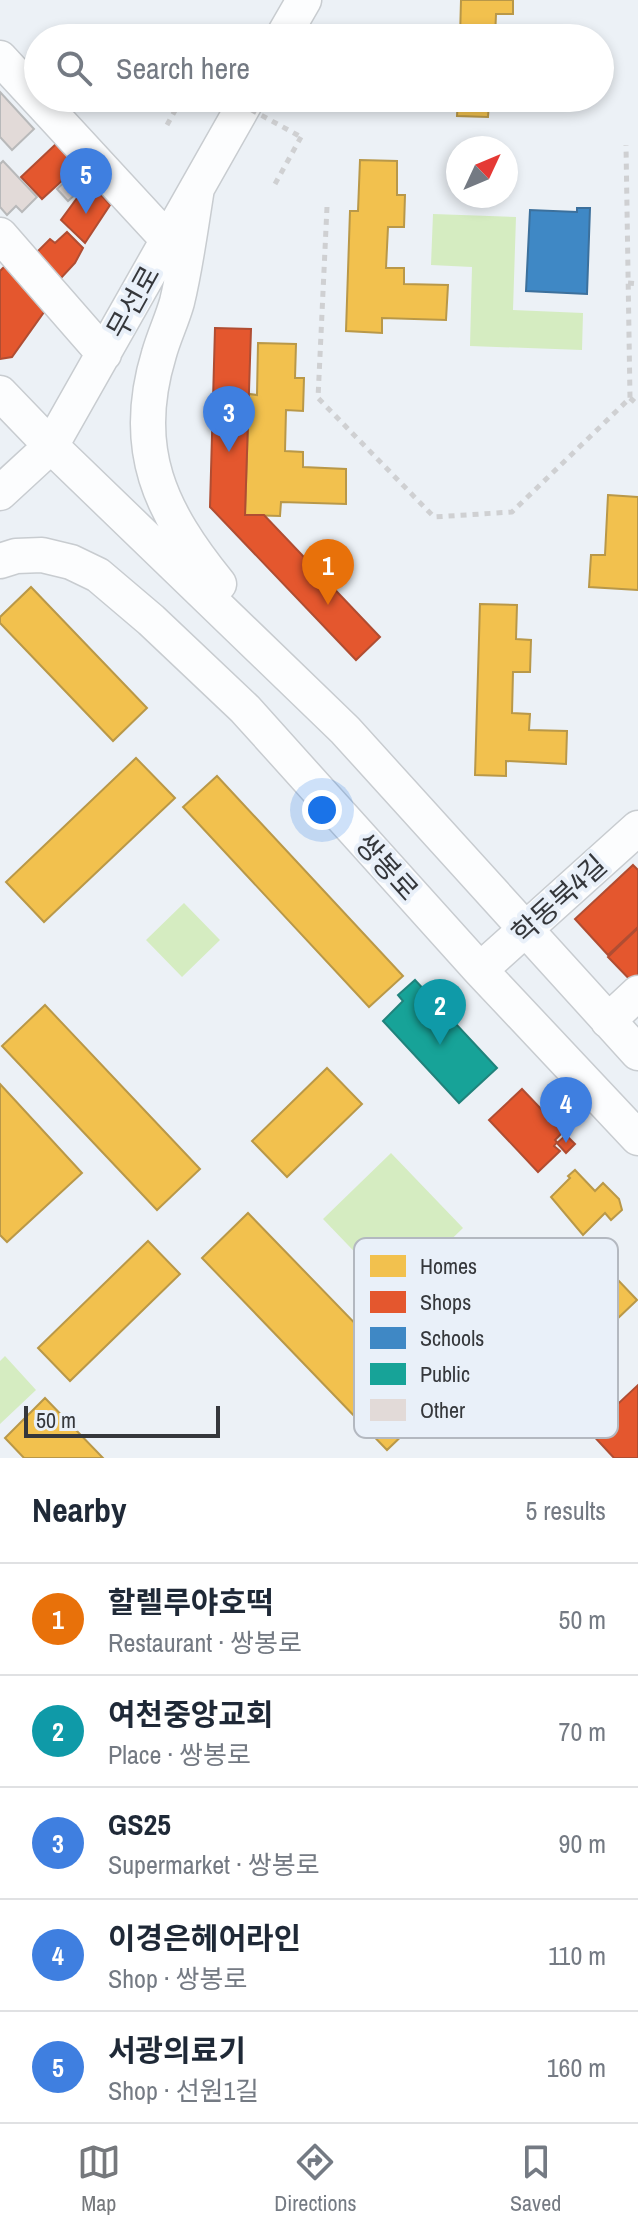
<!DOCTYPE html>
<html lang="en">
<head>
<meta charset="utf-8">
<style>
	:root { --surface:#fff; --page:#f2f2f3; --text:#1f2937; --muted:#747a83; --line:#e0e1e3; --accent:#75787c }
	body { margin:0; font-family:"Archivo Narrow","Noto Sans KR",sans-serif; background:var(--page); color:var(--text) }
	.compass { position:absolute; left:446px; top:136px; width:72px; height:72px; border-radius:50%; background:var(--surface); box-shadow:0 4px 12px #0003; rotate:46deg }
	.scale { position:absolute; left:24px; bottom:20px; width:196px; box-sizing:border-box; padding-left:8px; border:4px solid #35373b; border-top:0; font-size:22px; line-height:28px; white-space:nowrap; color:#35373b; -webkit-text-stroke:6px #e9f0f9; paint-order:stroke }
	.you { position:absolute; left:322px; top:810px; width:28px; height:28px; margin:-20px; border:6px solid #fff; border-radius:50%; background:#1a73e8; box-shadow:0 0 0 12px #1a73e833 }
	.badge { display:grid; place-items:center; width:52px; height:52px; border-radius:50%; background:var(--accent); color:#fff; font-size:26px; font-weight:700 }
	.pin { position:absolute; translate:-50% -66px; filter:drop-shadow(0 2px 4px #0008) }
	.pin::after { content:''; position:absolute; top:42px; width:28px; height:24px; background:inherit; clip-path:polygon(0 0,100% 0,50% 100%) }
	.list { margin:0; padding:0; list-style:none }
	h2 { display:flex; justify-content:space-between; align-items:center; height:104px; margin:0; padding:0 32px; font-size:34px }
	h2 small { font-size:26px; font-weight:400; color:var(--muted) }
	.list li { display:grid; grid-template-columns:52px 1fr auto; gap:24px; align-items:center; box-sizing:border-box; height:112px; padding:0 32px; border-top:2px solid var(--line) }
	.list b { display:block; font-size:30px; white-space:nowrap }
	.list p { margin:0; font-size:26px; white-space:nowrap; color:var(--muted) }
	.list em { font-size:26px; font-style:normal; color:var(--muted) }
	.icon { flex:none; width:44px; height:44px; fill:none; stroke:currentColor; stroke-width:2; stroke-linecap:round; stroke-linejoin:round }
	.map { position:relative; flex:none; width:638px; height:1458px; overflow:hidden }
	.search { position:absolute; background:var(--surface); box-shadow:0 4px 12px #0003; left:24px; right:24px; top:24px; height:88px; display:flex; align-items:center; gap:20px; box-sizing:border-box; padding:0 28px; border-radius:44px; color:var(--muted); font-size:30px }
	.sheet { height:664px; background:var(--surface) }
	nav { display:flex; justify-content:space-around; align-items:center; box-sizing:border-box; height:112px; border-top:2px solid var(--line); background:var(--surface); font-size:22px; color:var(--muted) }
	nav a { display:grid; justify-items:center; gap:4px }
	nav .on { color:var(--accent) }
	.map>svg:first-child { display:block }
</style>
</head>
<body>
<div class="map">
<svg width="638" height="1458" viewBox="0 0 638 1458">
	<rect width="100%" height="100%" fill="#ecf1f6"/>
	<path fill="#d5ecc1" d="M 433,214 L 516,217 L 513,310 L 583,313 L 582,350 L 470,346 L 472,267 L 431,265 Z
		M 184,903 L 220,940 L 182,977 L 146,940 Z
		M 391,1153 L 463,1228 L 395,1294 L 323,1219 Z
		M 5,1356 L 36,1390 L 0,1424 L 0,1361 Z"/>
	<path fill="#f2c14e" stroke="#b99848" stroke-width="2" d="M 461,0 L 513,0 L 513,14 L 496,14 L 495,38 L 460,38 Z
		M 458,98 L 548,98 L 548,105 L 489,103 L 488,117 L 457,116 Z
		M 360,160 L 397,161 L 397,195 L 405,195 L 404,227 L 388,227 L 386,268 L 404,268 L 404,284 L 448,285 L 446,320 L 382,318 L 382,333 L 346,331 L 350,211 L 358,211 Z
		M 258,343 L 296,344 L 295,378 L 304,378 L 303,411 L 286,410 L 285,451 L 303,452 L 303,467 L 346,469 L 346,504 L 281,502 L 280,516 L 245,515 L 249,394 L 257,395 Z
		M 608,495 L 638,497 L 638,590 L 589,587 L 591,555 L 605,555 Z
		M 31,587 L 147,708 L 113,741 L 0,623 L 0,617 Z
		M 480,604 L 517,605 L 516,639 L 531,640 L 530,672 L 513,672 L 512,713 L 530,714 L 529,730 L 567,731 L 566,764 L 506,761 L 506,776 L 475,775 Z
		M 136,758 L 175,798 L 44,922 L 6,882 Z
		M 217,776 L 403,976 L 369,1007 L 183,807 Z
		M 45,1005 L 200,1169 L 157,1210 L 2,1046 Z
		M 327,1068 L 362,1104 L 287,1177 L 252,1141 Z
		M 0,1084 L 82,1173 L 7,1242 L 0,1235 Z
		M 575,1170 L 595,1191 L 603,1183 L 619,1199 L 622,1210 L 611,1220 L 605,1213 L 583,1235 L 551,1197 L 570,1178 L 568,1176 Z
		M 248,1213 L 434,1405 L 387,1450 L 202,1258 Z
		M 148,1241 L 180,1274 L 70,1381 L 38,1348 Z
		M 597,1258 L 637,1300 L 507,1424 L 467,1382 Z
		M 45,1398 L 103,1458 L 24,1458 L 5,1438 Z"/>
	<path fill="#e4572e" stroke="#b04d32" stroke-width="2" d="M 56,144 L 77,167 L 42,199 L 21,177 Z
		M 96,189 L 110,205 L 85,243 L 61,220 L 83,190 L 91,196 Z
		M 67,232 L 83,248 L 75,263 L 60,279 L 35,254 L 50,239 L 55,243 Z
		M 8,263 L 49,305 L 12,357 L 0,359 L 0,271 Z
		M 215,328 L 251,329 L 245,515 L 264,515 L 380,637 L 356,660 L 210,507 Z
		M 633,865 L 638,870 L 638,927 L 608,955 L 575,919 Z
		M 638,928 L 638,988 L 608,957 Z
		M 522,1089 L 563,1132 L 555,1140 L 557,1142 L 554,1146 L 560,1151 L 538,1172 L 489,1120 Z
		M 566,1135 L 575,1144 L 566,1153 L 557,1143 Z
		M 638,1385 L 638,1458 L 614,1458 L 589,1431 Z"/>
	<path fill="#3f88c5" stroke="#3c709c" stroke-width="2" d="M 577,208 L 590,208 L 587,294 L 526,291 L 530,210 L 577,212 Z"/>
	<path fill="#17a398" stroke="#20837c" stroke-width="2" d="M 415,980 L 497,1068 L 459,1103 L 383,1021 L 403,1001 L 398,995 Z"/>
	<path fill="#e2dad8" stroke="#b8b9ba" stroke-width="2" d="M 0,92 L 34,129 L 12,150 L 0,137 Z
		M 3,161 L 37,197 L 22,212 L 16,206 L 7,215 L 0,207 L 0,164 Z
		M 76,171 L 88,183 L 68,201 L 57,189 Z"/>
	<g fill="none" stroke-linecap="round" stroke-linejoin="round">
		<g stroke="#c8ccd0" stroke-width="37">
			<path id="minor" d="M 282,38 L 304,0
				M 0,58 L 168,240
				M 197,188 C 191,225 186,265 177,302 C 172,320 164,336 159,354 C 130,449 160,511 219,584
				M 0,235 L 104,354
				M 0,393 L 51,446 L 345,730 L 638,1053
				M 0,493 L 51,446 L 248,98
				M 0,561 L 16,556 L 42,555 L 71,562 L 98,575 L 151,620 L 245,709 L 480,970 L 638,1138
				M 480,970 L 638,828
				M 608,1021 L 638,993"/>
		</g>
		<path stroke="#cfd0d2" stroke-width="5" stroke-dasharray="6 6" stroke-linecap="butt" d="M 167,125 L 182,98
			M 275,184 L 301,137
			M 327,207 L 318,398 L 434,517 L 512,512 L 630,398 L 626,145
			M 628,283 L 638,284
			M 630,398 L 638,405"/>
		<use href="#minor" stroke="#fcfdfe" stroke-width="34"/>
		<path stroke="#cfd0d2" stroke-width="5" stroke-dasharray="6 6" stroke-linecap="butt" d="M 230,98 L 301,137"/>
	</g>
	<g text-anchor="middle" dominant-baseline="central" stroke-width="8" stroke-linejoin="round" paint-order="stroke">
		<g font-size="28" fill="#35373b" stroke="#e9f0f9">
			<text transform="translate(133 302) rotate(-61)">무선로</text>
			<text transform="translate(387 867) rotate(48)">쌍봉로</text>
			<text transform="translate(559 899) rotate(-42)">학동북4길</text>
		</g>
	</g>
	<rect x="354" y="1238" width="264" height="200" rx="12" fill="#e9f0f9" stroke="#b3b8c0" stroke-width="2"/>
	<rect x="370" y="1255" width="36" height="22" fill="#f2c14e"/>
	<rect x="370" y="1291" width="36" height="22" fill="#e4572e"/>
	<rect x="370" y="1327" width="36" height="22" fill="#3f88c5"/>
	<rect x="370" y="1363" width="36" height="22" fill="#17a398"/>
	<rect x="370" y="1399" width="36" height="22" fill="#e2dad8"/>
	<g font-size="22" fill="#35373b">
		<text x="420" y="1274">Homes</text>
		<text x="420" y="1310">Shops</text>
		<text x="420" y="1346">Schools</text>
		<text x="420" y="1382">Public</text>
		<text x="420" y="1418">Other</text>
	</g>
</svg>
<svg class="compass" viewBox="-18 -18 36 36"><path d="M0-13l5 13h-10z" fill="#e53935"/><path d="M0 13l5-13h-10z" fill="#747a83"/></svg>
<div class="scale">50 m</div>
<div class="you"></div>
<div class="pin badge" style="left:328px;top:605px;background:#e8710a">1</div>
<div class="pin badge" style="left:440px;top:1045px;background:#0f9aa8">2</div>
<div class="pin badge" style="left:229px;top:452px;background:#3f7fe0">3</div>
<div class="pin badge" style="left:566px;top:1143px;background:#3f7fe0">4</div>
<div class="pin badge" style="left:86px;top:214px;background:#3f7fe0">5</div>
<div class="search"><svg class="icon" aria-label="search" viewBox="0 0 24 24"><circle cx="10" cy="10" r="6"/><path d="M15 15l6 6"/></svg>Search here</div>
</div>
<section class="sheet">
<h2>Nearby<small>5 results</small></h2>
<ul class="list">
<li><span class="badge" style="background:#e8710a">1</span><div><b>할렐루야호떡</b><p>Restaurant · 쌍봉로</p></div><em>50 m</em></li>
<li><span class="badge" style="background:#0f9aa8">2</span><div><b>여천중앙교회</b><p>Place · 쌍봉로</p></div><em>70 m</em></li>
<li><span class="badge" style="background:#3f7fe0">3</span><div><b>GS25</b><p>Supermarket · 쌍봉로</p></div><em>90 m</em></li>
<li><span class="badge" style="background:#3f7fe0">4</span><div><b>이경은헤어라인</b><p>Shop · 쌍봉로</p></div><em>110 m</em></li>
<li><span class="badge" style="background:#3f7fe0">5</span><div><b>서광의료기</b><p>Shop · 선원1길</p></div><em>160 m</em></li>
</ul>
</section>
<nav>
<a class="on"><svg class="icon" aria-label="map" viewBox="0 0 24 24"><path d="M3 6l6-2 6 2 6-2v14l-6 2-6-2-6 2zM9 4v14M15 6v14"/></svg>Map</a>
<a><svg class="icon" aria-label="directions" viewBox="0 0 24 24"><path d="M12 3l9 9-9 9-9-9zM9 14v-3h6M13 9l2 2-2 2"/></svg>Directions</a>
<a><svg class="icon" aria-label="saved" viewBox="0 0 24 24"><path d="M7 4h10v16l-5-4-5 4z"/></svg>Saved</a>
</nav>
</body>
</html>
